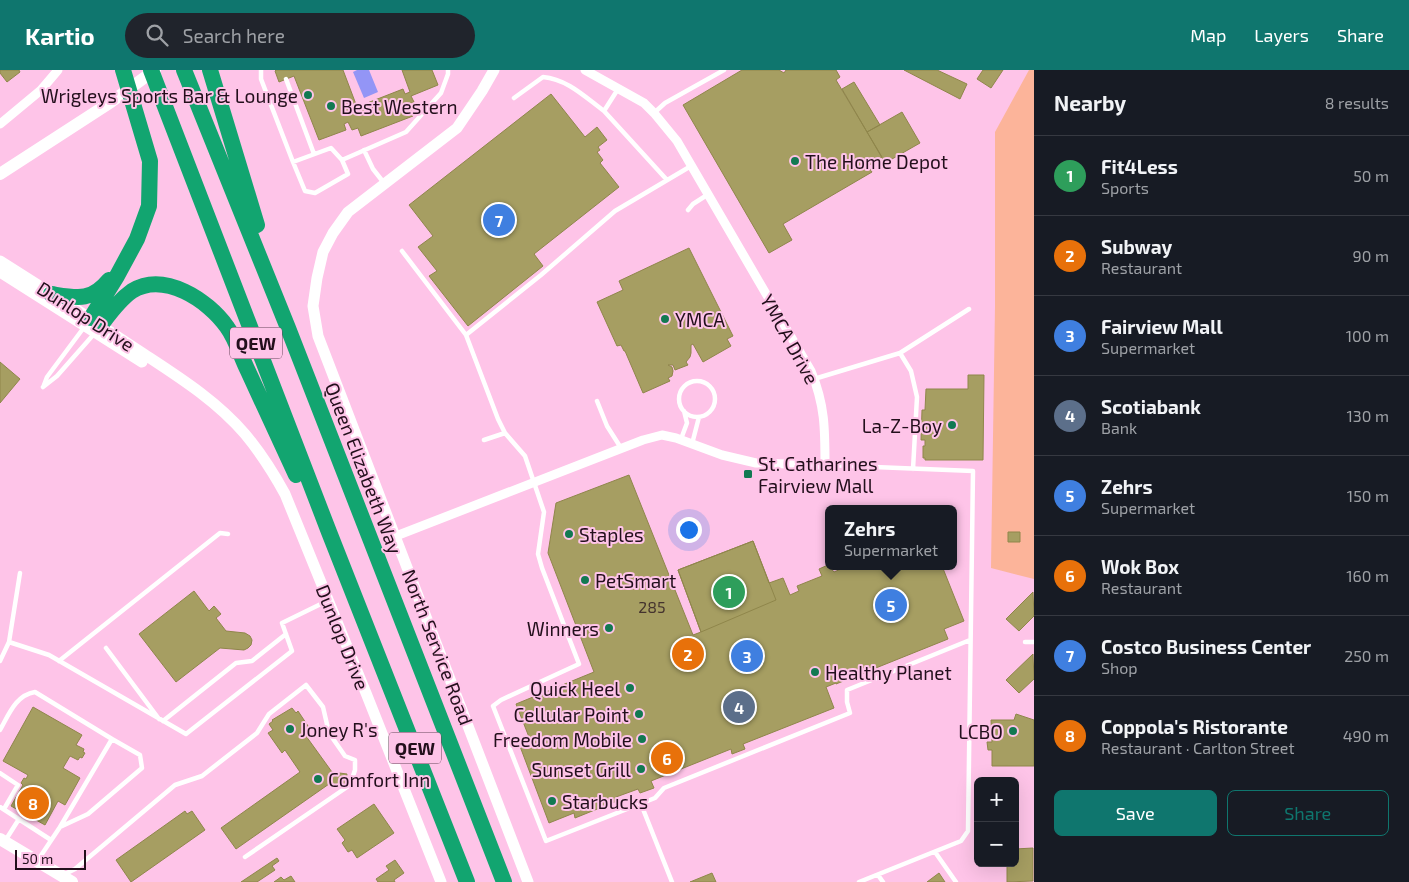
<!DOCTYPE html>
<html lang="en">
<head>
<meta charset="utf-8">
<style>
	:root { --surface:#171b24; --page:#20242c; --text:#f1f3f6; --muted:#9ea1a6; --line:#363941; --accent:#0f766e }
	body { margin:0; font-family:"Exo 2",sans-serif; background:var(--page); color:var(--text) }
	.controls { position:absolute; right:15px; bottom:15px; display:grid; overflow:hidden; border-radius:8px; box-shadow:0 5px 20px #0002 }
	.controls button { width:45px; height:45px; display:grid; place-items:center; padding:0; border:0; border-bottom:1px solid var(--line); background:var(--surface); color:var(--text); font:25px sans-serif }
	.scale { position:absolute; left:15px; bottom:12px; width:71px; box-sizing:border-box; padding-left:5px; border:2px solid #230f1c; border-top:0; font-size:14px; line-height:18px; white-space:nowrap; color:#230f1c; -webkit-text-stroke:4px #fec4e8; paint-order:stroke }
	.you { position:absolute; left:688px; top:459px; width:18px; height:18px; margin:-12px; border:4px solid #fff; border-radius:50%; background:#1a73e8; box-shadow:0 0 0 8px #1a73e833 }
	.badge { display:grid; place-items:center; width:32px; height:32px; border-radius:50%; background:var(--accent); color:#fff; font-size:16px; font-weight:700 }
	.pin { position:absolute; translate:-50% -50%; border:2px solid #fff; box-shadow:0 1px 5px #0006 }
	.popup { position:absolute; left:825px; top:435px; width:132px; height:65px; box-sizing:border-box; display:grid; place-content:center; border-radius:8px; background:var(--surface); filter:drop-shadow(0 1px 4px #0005); font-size:16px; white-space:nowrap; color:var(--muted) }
	.popup b { font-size:19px; color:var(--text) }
	.popup::after { content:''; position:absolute; left:50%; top:100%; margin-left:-10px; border:10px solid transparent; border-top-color:var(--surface) }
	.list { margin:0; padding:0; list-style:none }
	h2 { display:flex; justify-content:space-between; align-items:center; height:65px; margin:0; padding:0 20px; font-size:21px }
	h2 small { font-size:16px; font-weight:400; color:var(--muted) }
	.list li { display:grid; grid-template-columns:32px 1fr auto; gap:15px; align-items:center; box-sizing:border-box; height:80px; padding:0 20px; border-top:1px solid var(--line) }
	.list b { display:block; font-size:19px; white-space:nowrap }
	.list p { margin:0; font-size:16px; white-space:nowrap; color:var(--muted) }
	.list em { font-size:16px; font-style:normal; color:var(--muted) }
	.actions { display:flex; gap:10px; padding:15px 20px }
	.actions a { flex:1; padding:11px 0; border:1px solid var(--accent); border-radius:8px; text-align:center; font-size:18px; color:var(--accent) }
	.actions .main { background:var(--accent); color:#fff }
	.icon { flex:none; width:28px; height:28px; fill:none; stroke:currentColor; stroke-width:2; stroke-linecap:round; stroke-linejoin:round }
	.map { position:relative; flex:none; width:1034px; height:812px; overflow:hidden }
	header { display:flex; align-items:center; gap:30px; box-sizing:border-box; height:70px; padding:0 25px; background:var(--accent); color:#fff }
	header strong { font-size:24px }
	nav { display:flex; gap:28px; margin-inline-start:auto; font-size:18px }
	.search { width:350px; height:45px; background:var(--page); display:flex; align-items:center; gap:12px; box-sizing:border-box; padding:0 18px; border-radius:28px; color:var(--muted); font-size:19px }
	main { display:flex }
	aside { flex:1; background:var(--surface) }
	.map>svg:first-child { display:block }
</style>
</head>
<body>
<header>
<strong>Kartio</strong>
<div class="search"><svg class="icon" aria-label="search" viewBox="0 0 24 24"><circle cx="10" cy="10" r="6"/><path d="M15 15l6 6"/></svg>Search here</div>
<nav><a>Map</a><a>Layers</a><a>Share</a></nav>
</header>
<main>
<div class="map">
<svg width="1034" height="812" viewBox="0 0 1034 812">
	<rect width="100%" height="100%" fill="#fec4e8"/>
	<path fill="#fcb49a" d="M 1029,0 L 1034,0 L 1034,509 L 991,498 L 995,236 L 995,62 Z"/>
	<path fill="#9395f6" d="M 357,0 L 369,0 L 378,22 L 364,28 L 353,2 Z"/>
	<path fill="#a69e62" stroke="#8f864b" d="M 0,0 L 19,0 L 20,2 L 7,12 L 0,3 Z
		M 276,0 L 343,0 L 357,37 L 403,19 L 405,24 L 410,22 L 402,0 L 432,0 L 438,15 L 411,26 L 414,32 L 408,34 L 413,46 L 361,66 L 358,58 L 352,60 L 348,52 L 344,54 L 346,60 L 319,70 L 294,6 L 279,12 L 275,1 Z
		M 742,0 L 779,0 L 784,3 L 786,0 L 836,0 L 840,7 L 836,10 L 882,87 L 868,96 L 872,102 L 783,154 L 792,170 L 769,183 L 683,35 Z
		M 904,0 L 937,0 L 967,14 L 960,29 Z
		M 983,0 L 1003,0 L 991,18 L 977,9 Z
		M 854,12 L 880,55 L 867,62 L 842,19 Z
		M 551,24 L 585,67 L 597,57 L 607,70 L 598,77 L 600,80 L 597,82 L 603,90 L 600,93 L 619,117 L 534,184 L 543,196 L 468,256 L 429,206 L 437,201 L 418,177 L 433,166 L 409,135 Z
		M 902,42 L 920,73 L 885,93 L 867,62 Z
		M 689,178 L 733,266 L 727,269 L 731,276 L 703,292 L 693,274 L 691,275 L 691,283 L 690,287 L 686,292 L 688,295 L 675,300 L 673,295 L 668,295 L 672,297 L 673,301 L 672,306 L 668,308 L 670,311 L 643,323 L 625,281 L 624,281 L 621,275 L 617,276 L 597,232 L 623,220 L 619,211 Z
		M 0,292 L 20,309 L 0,333 Z
		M 968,305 L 984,305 L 983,390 L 925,390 L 925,388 L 923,388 L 923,376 L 925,376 L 925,370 L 921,370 L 922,340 L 925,340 L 926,319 L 968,319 Z
		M 629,405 L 693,565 L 701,562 L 678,500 L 753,471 L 769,513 L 783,508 L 790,525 L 799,521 L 797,516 L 822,506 L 819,499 L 828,495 L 834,502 L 848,496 L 942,496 L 964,551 L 944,559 L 948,569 L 836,614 L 836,613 L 826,617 L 834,638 L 743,674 L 745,679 L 732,684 L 731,679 L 651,711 L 654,718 L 640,723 L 638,719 L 616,727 L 617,731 L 575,748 L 574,743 L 549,753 L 518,671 L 529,667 L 516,634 L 594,602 L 548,483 L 556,433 Z
		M 1008,462 L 1020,462 L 1020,472 L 1008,472 Z
		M 753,471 L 776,530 L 701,562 L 678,500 Z
		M 194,521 L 209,541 L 214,536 L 221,544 L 216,548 L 226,561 L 245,563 L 250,566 L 252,570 L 251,575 L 248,578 L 244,580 L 220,578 L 176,612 L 139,564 Z
		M 1033,522 L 1034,546 L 1019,561 L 1006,549 Z
		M 1033,584 L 1034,609 L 1019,623 L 1006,610 Z
		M 33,637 L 82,665 L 76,675 L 84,679 L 83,682 L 85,683 L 82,688 L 80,687 L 78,690 L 70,686 L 63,698 L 80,708 L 65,735 L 58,731 L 45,755 L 11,736 L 23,715 L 21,713 L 24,708 L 26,709 L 28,705 L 3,691 Z
		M 292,638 L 296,643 L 298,641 L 308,656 L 306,658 L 310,663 L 306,666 L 332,702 L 347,704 L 345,716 L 329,714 L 236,779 L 221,758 L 300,702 L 285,680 L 282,683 L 268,663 L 273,660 L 269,654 L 273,651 L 272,650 Z
		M 1016,644 L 1034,650 L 1034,696 L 992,696 L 992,680 L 988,680 L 987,672 L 992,672 L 991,650 L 1014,650 Z
		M 374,734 L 394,763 L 357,788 L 352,780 L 348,782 L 342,773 L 345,770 L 337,759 Z
		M 185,741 L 187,744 L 192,741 L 205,760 L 131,812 L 116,790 Z
		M 1033,778 L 1033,811 L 1007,812 L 1007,793 L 1015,793 L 1015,779 Z
		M 277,788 L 279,791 L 272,796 L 275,800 L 257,812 L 241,812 Z
		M 395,790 L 404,803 L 394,810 L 395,812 L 378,812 L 376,809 L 389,800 L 386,796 Z
		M 712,803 L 716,812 L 690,812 Z
		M 939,803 L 945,812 L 927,812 Z
		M 291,806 L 295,812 L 274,812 L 281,807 L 284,810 Z"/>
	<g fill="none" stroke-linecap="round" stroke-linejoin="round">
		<path stroke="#fff" stroke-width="4.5" d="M 261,0 L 261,9 L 293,92 L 331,78 L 342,90 L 406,62 L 441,23 L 448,4 L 448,0
			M 286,9 L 314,84
			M 514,28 L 543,7 C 567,9 585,27 604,41 L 618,19
			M 604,41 L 667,110
			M 654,43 L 665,33 L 724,0
			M 364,80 L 373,99 L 384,113
			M 293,92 L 305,121 L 315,123 L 348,104 L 342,90
			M 688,140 L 693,134 L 707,125
			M 402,181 L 466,265 L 541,205 L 615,141 L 691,96
			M 466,265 L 498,349 L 505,363 L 525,386 L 544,442 L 538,484 L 542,498 L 579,594 L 501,630 L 493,636 L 546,771 L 655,728 L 664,718 L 850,643 L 847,632 L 847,620 L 970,570
			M 900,283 L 911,301 L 917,327 L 913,399
			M 814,309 L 900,283 L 969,239
			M679 329a18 18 0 1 1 36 0a18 18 0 1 1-36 0Z
			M 44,315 L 47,307 L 85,256
			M 43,317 L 57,306 L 94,264
			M 597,331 L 607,356 L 621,378
			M 681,369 L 687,353 L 684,341
			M 484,370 L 505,363
			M 692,374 L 699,347
			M 825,395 L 973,401 L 968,761 L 961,771 L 859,812
			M 9,572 L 49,585 L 186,664 L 292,581 L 282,553 L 327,531
			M 1025,572 L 1034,572
			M 106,578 L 159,649
			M 0,591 L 9,572 L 20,503
			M 59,591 L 220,463 L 228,464
			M 163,651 L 236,593 L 252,591 L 286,564
			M 0,660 C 9,644 16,625 35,622 L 112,669
			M 0,703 L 18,715 L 4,739
			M 641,734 L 672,812
			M 0,737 L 51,770
			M 5,771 L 19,749
			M 935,782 L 956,812
			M 38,790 L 60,757 L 88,744 L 142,698 L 140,685 L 112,669 L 60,757
			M 63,805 L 75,799 L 175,715 L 202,706 L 257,663 L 269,644 L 306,615 L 323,637 L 329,663 L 345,686 L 355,690 L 355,700 L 350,715 L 245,787
			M 878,805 L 883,812"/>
		<path stroke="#fff" stroke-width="9" d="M 0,54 L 41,20 L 58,0
			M 396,466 L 643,370 L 662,365 L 676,368 L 722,385 L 756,393 L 825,395 C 825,359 825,335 811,301 L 677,71 L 654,43 L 644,33 L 585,0"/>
		<path stroke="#fff" stroke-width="11" d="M 494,0 L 482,21 L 457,58 L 348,142 L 333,163 L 323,182 L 317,208 L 313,236 L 318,266 L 528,812
			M 0,191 C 48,221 96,252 144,284 C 179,307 217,331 245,364 C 260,382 273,402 285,424 L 366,623 L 441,812
			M 0,202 L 142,292"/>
		<path stroke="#fff" stroke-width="12" d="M 0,104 L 111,32 L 155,0
			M 0,769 L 72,812"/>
		<path stroke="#12a570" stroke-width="16" d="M 151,0 L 329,462 L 467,812
			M 184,0 L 288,258 L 504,812
			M 210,0 L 257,155
			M 51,224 C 77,228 91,232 109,210
			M 91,248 L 117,206 L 137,169 L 149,136 L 150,91 L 123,0
			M 101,255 C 110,243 119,230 132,221 C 164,201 208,230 227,257 C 236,269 241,287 248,301 C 264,336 280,371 296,405"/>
	</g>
	<g fill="#127952" stroke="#fec4e8" stroke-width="2">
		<circle cx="308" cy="25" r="5"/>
		<circle cx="331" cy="36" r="5"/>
		<circle cx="795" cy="91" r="5"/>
		<circle cx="665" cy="249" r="5"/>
		<circle cx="952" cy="355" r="5"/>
		<rect x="743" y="399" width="10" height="10" rx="2.5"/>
		<circle cx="569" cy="464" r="5"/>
		<circle cx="585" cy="510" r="5"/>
		<circle cx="609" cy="558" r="5"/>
		<circle cx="815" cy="602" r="5"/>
		<circle cx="630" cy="618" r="5"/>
		<circle cx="639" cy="644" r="5"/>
		<circle cx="290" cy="659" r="5"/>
		<circle cx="1013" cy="661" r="5"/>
		<circle cx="642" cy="669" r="5"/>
		<circle cx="641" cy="699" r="5"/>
		<circle cx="318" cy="709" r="5"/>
		<circle cx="552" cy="731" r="5"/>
	</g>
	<g text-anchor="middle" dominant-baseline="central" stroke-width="4" stroke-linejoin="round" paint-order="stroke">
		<g font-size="16" fill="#44332e">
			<text x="652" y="536">285</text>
		</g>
		<g fill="#fec4e8" stroke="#654559" stroke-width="1">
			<rect x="230" y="257.5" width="52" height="31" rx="4"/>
			<rect x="389" y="662.5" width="52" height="31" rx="4"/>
		</g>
		<g font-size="18" font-weight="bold" fill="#230f1c">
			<text x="256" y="273">QEW</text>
			<text x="415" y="678">QEW</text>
		</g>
		<g font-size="19" fill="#230f1c" stroke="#fec4e8" text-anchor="start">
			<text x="298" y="25" text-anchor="end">Wrigleys Sports Bar &amp; Lounge</text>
			<text x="341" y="36">Best Western</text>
			<text x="805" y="91">The Home Depot</text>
			<text x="675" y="249">YMCA</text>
			<text x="942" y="355" text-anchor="end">La-Z-Boy</text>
			<text x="758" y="393">St. Catharines<tspan x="758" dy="22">Fairview Mall</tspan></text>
			<text x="579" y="464">Staples</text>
			<text x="595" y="510">PetSmart</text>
			<text x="599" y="558" text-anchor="end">Winners</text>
			<text x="825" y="602">Healthy Planet</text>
			<text x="620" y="618" text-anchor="end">Quick Heel</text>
			<text x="629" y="644" text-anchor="end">Cellular Point</text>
			<text x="300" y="659">Joney R's</text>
			<text x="1003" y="661" text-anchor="end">LCBO</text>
			<text x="632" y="669" text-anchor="end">Freedom Mobile</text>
			<text x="631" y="699" text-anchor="end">Sunset Grill</text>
			<text x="328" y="709">Comfort Inn</text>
			<text x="562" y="731">Starbucks</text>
		</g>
		<g font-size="19" fill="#230f1c" stroke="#fec4e8">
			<text transform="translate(86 246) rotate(33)">Dunlop Drive</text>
			<text transform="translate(790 269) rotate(61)">YMCA Drive</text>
			<text transform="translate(364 398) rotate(69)">Queen Elizabeth Way</text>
			<text transform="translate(343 567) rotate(68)">Dunlop Drive</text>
			<text transform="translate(438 577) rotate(69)">North Service Road</text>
		</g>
	</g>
</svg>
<div class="controls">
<button>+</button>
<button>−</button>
</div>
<div class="scale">50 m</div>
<div class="you"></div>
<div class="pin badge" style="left:729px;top:522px;background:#2e9e5b">1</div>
<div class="pin badge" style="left:688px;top:584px;background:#e8710a">2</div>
<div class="pin badge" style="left:747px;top:586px;background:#3f7fe0">3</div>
<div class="pin badge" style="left:739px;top:637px;background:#5c6f8a">4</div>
<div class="pin badge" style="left:891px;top:535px;background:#3f7fe0">5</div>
<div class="popup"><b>Zehrs</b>Supermarket</div>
<div class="pin badge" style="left:667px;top:688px;background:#e8710a">6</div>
<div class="pin badge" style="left:499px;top:150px;background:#3f7fe0">7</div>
<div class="pin badge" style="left:33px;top:733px;background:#e8710a">8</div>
</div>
<aside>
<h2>Nearby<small>8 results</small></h2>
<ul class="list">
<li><span class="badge" style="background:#2e9e5b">1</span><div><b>Fit4Less</b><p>Sports</p></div><em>50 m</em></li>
<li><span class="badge" style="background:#e8710a">2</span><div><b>Subway</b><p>Restaurant</p></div><em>90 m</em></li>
<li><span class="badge" style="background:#3f7fe0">3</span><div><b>Fairview Mall</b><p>Supermarket</p></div><em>100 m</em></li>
<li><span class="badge" style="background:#5c6f8a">4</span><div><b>Scotiabank</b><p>Bank</p></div><em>130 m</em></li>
<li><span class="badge" style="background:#3f7fe0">5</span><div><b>Zehrs</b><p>Supermarket</p></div><em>150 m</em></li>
<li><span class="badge" style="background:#e8710a">6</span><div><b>Wok Box</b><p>Restaurant</p></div><em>160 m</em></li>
<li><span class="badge" style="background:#3f7fe0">7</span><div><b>Costco Business Center</b><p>Shop</p></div><em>250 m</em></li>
<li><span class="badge" style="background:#e8710a">8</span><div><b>Coppola's Ristorante</b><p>Restaurant · Carlton Street</p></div><em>490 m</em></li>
</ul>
<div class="actions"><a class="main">Save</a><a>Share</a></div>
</aside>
</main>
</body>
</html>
